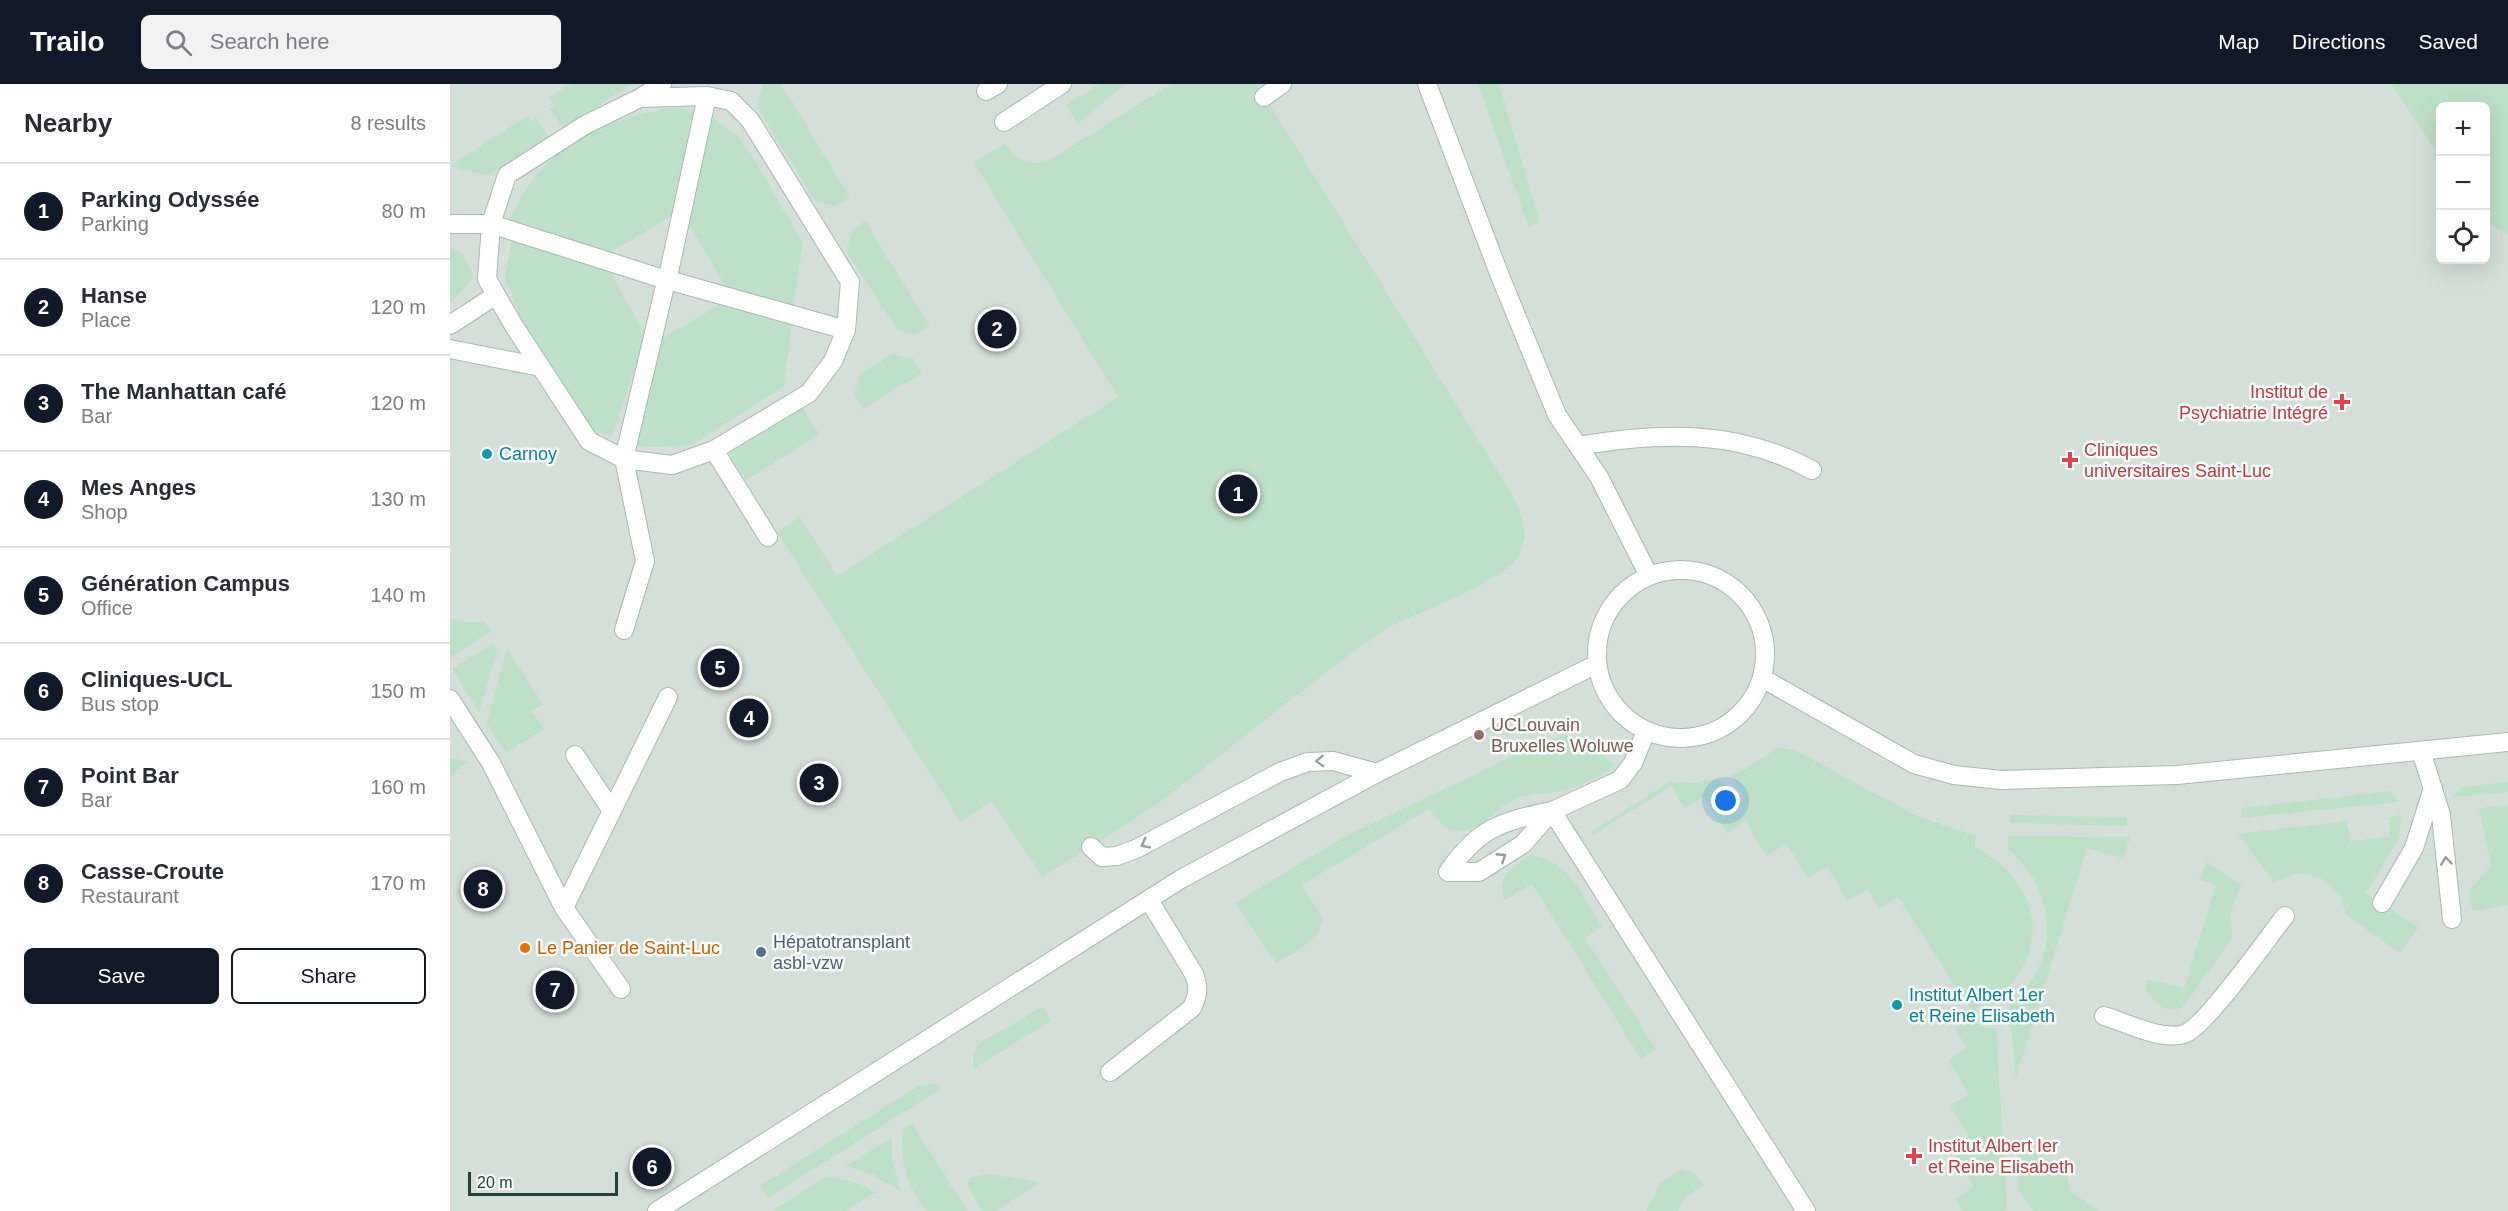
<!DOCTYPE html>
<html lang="en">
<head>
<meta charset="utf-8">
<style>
	:root { --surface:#fff; --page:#f2f2f3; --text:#2b2b33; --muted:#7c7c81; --line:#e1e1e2; --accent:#111827 }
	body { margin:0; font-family:Helvetica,sans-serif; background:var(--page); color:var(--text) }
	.controls { position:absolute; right:18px; top:18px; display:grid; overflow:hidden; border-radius:9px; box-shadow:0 6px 24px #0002 }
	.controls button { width:54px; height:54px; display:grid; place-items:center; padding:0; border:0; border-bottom:2px solid var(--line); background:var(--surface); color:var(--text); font:30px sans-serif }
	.scale { position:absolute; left:18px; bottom:15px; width:150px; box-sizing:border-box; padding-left:6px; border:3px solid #24423a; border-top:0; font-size:16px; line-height:21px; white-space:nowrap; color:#24423a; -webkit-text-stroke:4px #f7fbf9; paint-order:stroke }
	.you { position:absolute; left:1276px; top:717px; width:21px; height:21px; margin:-15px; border:4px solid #fff; border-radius:50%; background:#1a73e8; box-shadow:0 0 0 9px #1a73e833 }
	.badge { display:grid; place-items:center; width:39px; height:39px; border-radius:50%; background:var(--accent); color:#fff; font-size:20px; font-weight:700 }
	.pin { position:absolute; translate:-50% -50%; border:3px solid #fff; box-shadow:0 2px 6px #0006 }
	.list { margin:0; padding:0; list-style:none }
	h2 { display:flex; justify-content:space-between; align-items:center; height:78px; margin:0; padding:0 24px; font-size:26px }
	h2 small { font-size:20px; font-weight:400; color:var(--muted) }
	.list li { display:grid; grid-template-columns:39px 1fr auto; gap:18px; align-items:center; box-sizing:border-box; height:96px; padding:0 24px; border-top:2px solid var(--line) }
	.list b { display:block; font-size:22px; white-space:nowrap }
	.list p { margin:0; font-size:20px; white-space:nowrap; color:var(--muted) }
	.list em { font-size:20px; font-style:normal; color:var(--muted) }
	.actions { display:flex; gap:12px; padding:18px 24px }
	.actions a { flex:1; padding:14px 0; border:2px solid var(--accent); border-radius:9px; text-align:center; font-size:21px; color:var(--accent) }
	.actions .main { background:var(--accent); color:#fff }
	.icon { flex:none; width:33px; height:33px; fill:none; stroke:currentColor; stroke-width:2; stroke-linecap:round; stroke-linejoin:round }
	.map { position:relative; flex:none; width:2058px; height:1127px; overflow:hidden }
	header { display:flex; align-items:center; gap:36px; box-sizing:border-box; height:84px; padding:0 30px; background:var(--accent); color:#fff }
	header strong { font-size:28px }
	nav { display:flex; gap:33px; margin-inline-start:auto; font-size:21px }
	.search { width:420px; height:54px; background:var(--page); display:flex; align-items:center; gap:15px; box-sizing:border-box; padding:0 21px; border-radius:9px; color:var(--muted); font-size:22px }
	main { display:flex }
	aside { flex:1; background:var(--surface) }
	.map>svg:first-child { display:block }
</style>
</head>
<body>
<header>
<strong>Trailo</strong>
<div class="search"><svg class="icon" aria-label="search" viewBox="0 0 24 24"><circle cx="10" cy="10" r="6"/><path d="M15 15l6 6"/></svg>Search here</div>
<nav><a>Map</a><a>Directions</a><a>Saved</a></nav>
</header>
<main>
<aside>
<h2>Nearby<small>8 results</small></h2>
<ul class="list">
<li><span class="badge">1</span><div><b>Parking Odyssée</b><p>Parking</p></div><em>80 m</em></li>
<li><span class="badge">2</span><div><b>Hanse</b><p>Place</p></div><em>120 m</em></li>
<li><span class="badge">3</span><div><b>The Manhattan café</b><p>Bar</p></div><em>120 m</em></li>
<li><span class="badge">4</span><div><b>Mes Anges</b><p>Shop</p></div><em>130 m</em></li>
<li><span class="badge">5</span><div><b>Génération Campus</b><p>Office</p></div><em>140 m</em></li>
<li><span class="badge">6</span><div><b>Cliniques-UCL</b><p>Bus stop</p></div><em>150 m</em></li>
<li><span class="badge">7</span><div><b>Point Bar</b><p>Bar</p></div><em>160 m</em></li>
<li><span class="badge">8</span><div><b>Casse-Croute</b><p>Restaurant</p></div><em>170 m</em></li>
</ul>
<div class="actions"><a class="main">Save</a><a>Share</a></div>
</aside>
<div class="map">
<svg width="2058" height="1127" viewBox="0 0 2058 1127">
	<rect width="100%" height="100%" fill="#e6efeb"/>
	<path fill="#d4dfda" d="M 0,0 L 1941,0 L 1990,73 L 1990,176 L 2036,176 L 2036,138 L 2058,151 L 2058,1127 L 0,1127 Z"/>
	<path fill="#bfe0c8" d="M 121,0 L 182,0 L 113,44 L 100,25 L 104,22 L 98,14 Z
		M 313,0 L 331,0 L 400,113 L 385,122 L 366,118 L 307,23 Z
		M 649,0 L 675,0 L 628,40 L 616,21 Z
		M 721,0 L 807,0 L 1039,373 C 1054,398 1085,437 1071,468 C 1057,499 970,526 938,544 C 914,559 891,578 868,595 C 818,633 769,673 718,712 C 678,741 634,767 592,793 L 542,717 L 511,738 L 327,448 L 350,433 L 387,492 L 668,313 L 524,79 L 555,59 C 567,76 576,83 598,77 Z
		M 1028,0 L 1049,0 L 1090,139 L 1079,144 Z
		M 1941,0 L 2058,0 L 2058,151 L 2036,138 L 2036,22 L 1990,22 L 1990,73 Z
		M 219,24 L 245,26 L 224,131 L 159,169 L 60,136 C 89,66 148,38 219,24 Z
		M 77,32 L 81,38 L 86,34 L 99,53 L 37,92 L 0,82 Z
		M 261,32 L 289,53 L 303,73 L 353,159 L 343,222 L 276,203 L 237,137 Z
		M 415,137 L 480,242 L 465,250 L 448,247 L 397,169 L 402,146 Z
		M 62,152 L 158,185 L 196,251 L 162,353 L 144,347 L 71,234 L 55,194 Z
		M 0,163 L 14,171 L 24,194 L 0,219 Z
		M 271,219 L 342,238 L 334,302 L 250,356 L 233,362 L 185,363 L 211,255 Z
		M 442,270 L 462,274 L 472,289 L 413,325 L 404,311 L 410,290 Z
		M 353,324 L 369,351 L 296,396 L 279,369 Z
		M 0,534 L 16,538 L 35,538 L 42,547 L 0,574 Z
		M 43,559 L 47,565 L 46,570 L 29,629 L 2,585 Z
		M 57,564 L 93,620 L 82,627 L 94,645 L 56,669 L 37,639 Z
		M 1116,651 L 1132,656 L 1165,681 C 1147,694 1127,705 1105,708 C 1091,710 1077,709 1064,716 C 1047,725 1028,749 1007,747 C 993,746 987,735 979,725 L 852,801 L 873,834 C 869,859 845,866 826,880 L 785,819 L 894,753 L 1092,658 Z
		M 1329,663 L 1345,666 L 1465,731 L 1526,752 L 1525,764 C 1579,789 1602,848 1563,898 C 1552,911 1535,918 1522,928 L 1448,813 L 1430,824 L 1418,806 L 1398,817 L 1377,783 L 1357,794 L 1336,760 L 1317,772 L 1295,737 L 1277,749 L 1253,713 L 1234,724 L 1221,702 L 1143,751 L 1141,748 L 1219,698 L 1244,699 L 1269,694 L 1285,721 L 1295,715 L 1281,691 L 1294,686 Z
		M 0,673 L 18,678 L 0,691 Z
		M 2058,698 L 2058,708 L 2003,713 L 2011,703 Z
		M 1941,707 L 1949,718 L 1792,734 L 1791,724 Z
		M 2058,721 L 2058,821 L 2023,827 L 2018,808 L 2041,782 L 2029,724 Z
		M 1560,731 L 1677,733 L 1677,742 L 1560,739 Z
		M 1951,731 L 1949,755 L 1916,809 L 1968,843 L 1950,869 L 1896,831 L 1890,811 L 1871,794 L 1848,789 L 1824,798 L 1788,750 L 1897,737 L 1900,757 L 1939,753 L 1939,733 Z
		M 1558,752 L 1680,753 L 1673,774 L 1637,764 L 1566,994 L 1559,925 C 1565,912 1578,904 1585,891 C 1610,847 1594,796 1558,765 Z
		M 1080,771 C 1121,777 1132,811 1152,843 L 1135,854 L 1206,965 L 1191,975 L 1082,800 L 1054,816 C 1048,790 1061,784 1080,771 Z
		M 1757,778 L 1791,801 L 1781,827 L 1782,854 L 1733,923 C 1712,932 1708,918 1695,906 L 1698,895 L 1734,904 L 1766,801 L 1749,795 Z
		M 592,923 L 601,937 L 524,984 L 523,969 L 528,960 Z
		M 1522,933 L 1532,944 L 1546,943 L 1557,1124 L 1553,1127 L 1513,1127 L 1505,1115 L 1524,1102 L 1503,1068 L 1521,1056 L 1500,1022 L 1519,1010 L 1498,976 L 1517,964 L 1505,944 Z
		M 484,999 L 492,1004 L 318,1114 L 310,1102 L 468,1002 Z
		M 462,1040 L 518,1127 L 478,1127 C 459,1110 447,1070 454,1045 Z
		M 442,1053 L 442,1074 L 451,1108 L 425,1092 L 396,1082 Z
		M 1569,1055 L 1617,1088 L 1620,1107 L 1650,1127 L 1583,1127 L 1569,1106 Z
		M 1230,1086 C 1242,1086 1248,1091 1254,1101 L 1236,1113 L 1228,1127 L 1196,1127 L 1211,1098 Z
		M 539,1090 L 587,1098 L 588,1100 L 545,1127 L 532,1127 L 517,1100 L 522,1093 Z
		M 376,1092 L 407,1099 L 426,1108 L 396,1127 L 323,1127 Z"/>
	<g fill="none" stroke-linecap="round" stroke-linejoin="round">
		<g stroke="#a8b8b2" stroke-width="20">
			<path id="service" d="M 536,7 L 548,0
				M 814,13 L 832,0
				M 554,38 L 612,0
				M 1128,362 C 1209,348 1287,345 1362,386
				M 1196,647 L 1183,679 L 1170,696 L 1102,727 L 1356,1127
				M 1971,667 L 1991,731 L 2002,835
				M 641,763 L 652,773 L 667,772 L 688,764 L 830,688 L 858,678 L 883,677 L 927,689
				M 998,788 L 1029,788 L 1073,760 L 1102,727
				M 998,788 C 1028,744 1052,737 1102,727
				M 1932,819 L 1964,764 L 1983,704
				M 1654,932 C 1677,939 1711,957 1734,950 C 1755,944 1818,853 1835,832
				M 660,988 L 742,924 C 748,911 749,903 744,890 L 699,816"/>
		</g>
		<g stroke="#a8b8b2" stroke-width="20">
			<path id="pedestrian" d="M 190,14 L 257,12 L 281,17 L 300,36 L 400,198 L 396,246 L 383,277 L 359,309 L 264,366 L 222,381 L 174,375 L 139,357 L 64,242 L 37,195 L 41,140 L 57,91 L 135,41 L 190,14 L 212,0
				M 0,140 L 41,140 L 210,194
				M 219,188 L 257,12
				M 225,198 L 396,246
				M 0,241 L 46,211
				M 0,265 L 91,283
				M 264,366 L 318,453
				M 174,546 L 195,477 L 174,375 L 215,202
				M 0,615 L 41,679 L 114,824 L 171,905
				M 125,671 L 162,727
				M 114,824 L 218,613"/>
		</g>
		<g stroke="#a8b8b2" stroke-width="20">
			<path id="minor" d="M 977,0 L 1050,192 L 1107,331 L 1149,393 L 1199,492
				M1147 570a84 84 0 1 1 168 0a84 84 0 1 1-168 0Z
				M 1312,594 L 1464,680 L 1504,691 L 1551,696 L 1727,691 L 2058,658
				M 207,1127 L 731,795 L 927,689 L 1147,580"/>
		</g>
		<use href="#service" stroke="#fff" stroke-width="18"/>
		<use href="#pedestrian" stroke="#fff" stroke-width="18"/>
		<use href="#minor" stroke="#fff" stroke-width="18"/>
	</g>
	<defs><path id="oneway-chevron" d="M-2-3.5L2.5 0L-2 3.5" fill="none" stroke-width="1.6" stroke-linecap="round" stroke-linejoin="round" transform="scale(1.5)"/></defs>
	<g stroke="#92a09c">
		<use href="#oneway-chevron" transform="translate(870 677) rotate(178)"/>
		<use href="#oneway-chevron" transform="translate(695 760) rotate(153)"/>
		<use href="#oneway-chevron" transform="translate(1052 773) rotate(-33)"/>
		<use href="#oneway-chevron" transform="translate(1996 777) rotate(-96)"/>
	</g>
	<g fill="#e0444e" stroke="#f7fbf9" stroke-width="2">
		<path d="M1889 309h6v6h6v6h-6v6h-6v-6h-6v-6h6z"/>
		<path d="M1617 367h6v6h6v6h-6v6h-6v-6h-6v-6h6z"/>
		<path d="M1461 1063h6v6h6v6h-6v6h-6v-6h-6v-6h6z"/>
	</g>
	<g fill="#0f9aa8" stroke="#f7fbf9" stroke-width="2">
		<circle cx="37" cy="370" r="6"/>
		<circle cx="1447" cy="921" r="6"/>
	</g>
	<circle fill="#8d6e63" stroke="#f7fbf9" stroke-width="2" cx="1029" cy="651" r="6"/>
	<circle fill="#e8710a" stroke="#f7fbf9" stroke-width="2" cx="75" cy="864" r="6"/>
	<circle fill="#5c6f8a" stroke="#f7fbf9" stroke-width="2" cx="311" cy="868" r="6"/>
	<g text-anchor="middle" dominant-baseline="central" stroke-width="5" stroke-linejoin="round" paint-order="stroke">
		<g font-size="18" fill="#be3a42" stroke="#f7fbf9" text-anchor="start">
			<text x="1878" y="308" text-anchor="end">Institut de<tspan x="1878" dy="21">Psychiatrie Intégré</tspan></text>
			<text x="1634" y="366">Cliniques<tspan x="1634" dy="21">universitaires Saint-Luc</tspan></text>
			<text x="1478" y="1062">Institut Albert Ier<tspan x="1478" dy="21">et Reine Elisabeth</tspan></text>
		</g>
		<g font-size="18" fill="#0d838f" stroke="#f7fbf9" text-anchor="start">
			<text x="49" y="370">Carnoy</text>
			<text x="1459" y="911">Institut Albert 1er<tspan x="1459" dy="21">et Reine Elisabeth</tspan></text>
		</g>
		<g font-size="18" fill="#785e54" stroke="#f7fbf9" text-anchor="start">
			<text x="1041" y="641">UCLouvain<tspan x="1041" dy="21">Bruxelles Woluwe</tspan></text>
		</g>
		<g font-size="18" fill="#4e5e75" stroke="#f7fbf9" text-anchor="start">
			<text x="323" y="858">Hépatotransplant<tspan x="323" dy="21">asbl-vzw</tspan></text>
		</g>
		<g font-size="18" fill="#c56008" stroke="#f7fbf9" text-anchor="start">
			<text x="87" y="864">Le Panier de Saint-Luc</text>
		</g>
	</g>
</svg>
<div class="controls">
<button>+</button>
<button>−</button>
<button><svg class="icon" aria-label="locate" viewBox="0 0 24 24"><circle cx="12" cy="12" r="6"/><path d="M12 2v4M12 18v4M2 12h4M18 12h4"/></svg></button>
</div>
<div class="scale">20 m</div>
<div class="you"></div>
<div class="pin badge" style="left:788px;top:410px">1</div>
<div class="pin badge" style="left:547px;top:245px">2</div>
<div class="pin badge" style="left:369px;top:699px">3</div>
<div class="pin badge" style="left:299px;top:634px">4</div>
<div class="pin badge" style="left:270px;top:584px">5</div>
<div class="pin badge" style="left:202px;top:1083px">6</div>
<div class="pin badge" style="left:105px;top:906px">7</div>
<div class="pin badge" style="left:33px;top:805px">8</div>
</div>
</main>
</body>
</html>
